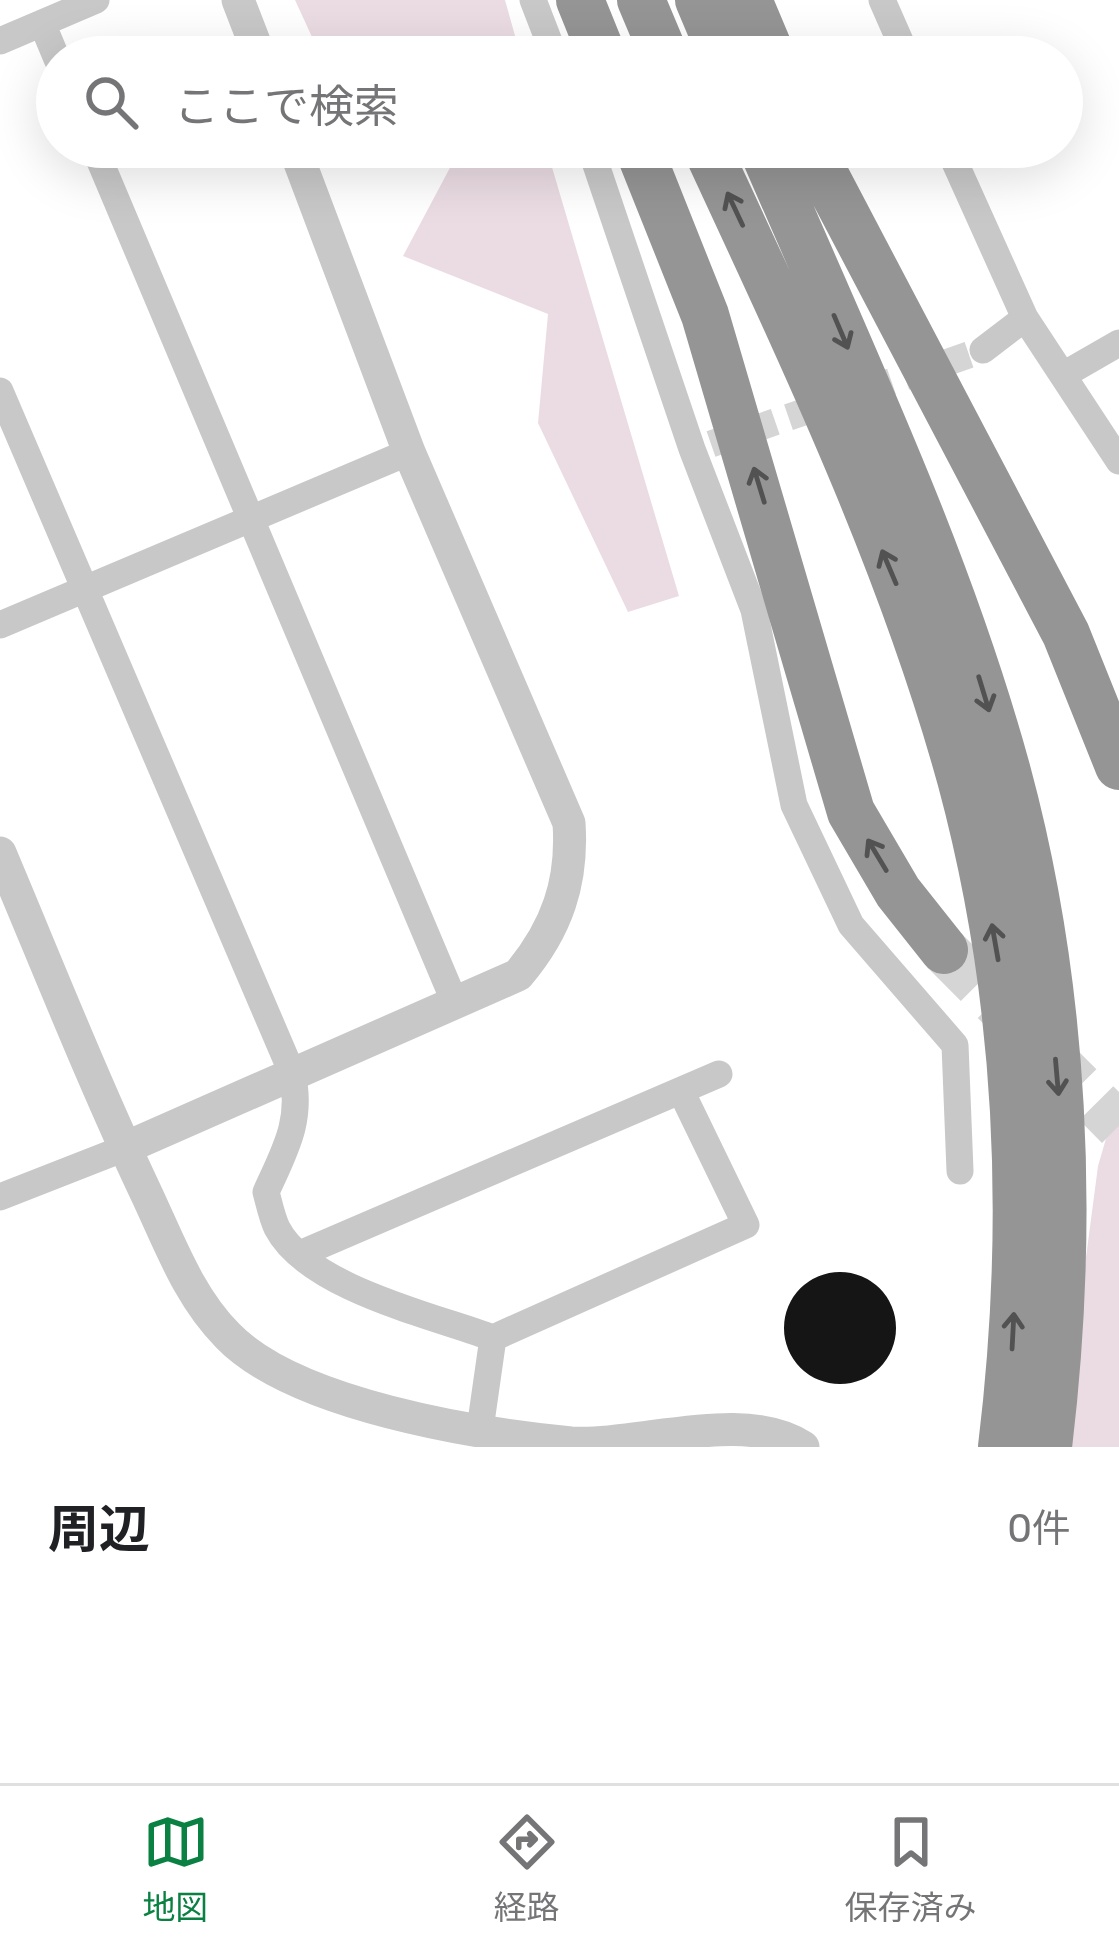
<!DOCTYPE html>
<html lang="ja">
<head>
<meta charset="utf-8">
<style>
	:root { --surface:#fff; --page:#f6f6f6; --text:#202124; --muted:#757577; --line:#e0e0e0; --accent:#0b8043 }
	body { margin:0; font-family:Rubik,"Noto Sans JP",sans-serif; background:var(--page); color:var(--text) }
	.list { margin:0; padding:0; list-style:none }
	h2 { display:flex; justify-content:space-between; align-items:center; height:156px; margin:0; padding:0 48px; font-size:51px }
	h2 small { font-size:39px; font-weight:400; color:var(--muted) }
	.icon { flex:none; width:66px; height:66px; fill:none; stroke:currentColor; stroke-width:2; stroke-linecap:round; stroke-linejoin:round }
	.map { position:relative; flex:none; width:1119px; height:1447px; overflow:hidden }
	.search { position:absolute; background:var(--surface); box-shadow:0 12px 48px #0002; left:36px; right:36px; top:36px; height:132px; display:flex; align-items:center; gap:30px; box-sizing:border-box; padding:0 42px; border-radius:66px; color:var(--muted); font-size:45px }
	.sheet { height:336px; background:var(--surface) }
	nav { display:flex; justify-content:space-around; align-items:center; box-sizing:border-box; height:168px; border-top:3px solid var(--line); background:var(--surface); font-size:33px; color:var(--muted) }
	nav a { display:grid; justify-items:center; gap:6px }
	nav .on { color:var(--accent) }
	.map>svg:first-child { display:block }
</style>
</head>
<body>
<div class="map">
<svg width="1119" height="1447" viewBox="0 0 1119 1447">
	<rect width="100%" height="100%" fill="#fff"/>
	<path fill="#ebdce3" d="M 295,0 L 505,0 L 521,57 L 356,57 L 312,37 Z
		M 461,147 L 546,147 L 679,596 L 628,612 L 538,423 L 548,314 L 403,256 Z
		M 1119,1094 L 1119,1447 L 1061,1447 L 1098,1166 Z"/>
	<path fill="#151515" d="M784 1328a56 56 0 1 1 112 0a56 56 0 1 1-112 0Z"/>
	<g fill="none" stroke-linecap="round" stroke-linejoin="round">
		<path stroke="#d5d5d5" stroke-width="27" stroke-dasharray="27 14" stroke-linecap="butt" d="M 711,444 L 983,350"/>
		<path stroke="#d5d5d5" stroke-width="48" stroke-dasharray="48 24" stroke-linecap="butt" d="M 944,950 L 1119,1126"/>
		<path stroke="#c8c8c8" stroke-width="27" d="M 533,0 L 555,57
			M 882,0 L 907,57
			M 42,23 L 57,59
			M 0,41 L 96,0
			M 94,147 L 455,1003
			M 590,147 L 692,449 L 754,610 L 794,805 L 851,925 L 955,1045 L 960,1171
			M 948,147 L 1025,318 L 1119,461
			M 983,350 L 1025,318
			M 1065,374 L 1119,343
			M 0,391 L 292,1073 C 303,1120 285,1150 266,1192 C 269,1203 272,1218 277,1228 C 308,1288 434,1316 493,1338 L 746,1225 L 681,1091
			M 0,625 L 409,452
			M 0,1197 L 125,1148
			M 300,1254 L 719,1074
			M 480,1429 L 493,1338"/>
		<path stroke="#c8c8c8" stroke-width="33" d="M 238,0 L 260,57
			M 0,853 C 48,967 94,1083 147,1195 C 170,1244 189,1297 228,1336 C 295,1405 477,1434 571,1443 C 639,1447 744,1408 803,1447
			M 125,1148 L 518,975 C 557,929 573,882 569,823 L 409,452 L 294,147"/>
		<path stroke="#959595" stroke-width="48" d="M 580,0 L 603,57
			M 641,0 L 665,57
			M 699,0 L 723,57
			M 748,0 L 772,57
			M 638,147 L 705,315 L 851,812 L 898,892 L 944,950
			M 706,147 C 801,352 901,561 961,779 C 1020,997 1029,1225 1002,1447
			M 762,147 C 850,352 948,556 1007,772 C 1066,990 1075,1223 1048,1447
			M 810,147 L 1066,634 L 1119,766"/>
	</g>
	<defs><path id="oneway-shaft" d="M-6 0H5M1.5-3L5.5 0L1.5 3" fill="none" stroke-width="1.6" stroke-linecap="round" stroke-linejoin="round" transform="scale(3)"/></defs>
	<g stroke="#525252">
		<use href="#oneway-shaft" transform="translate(735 209) rotate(-115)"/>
		<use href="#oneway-shaft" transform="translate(841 332) rotate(67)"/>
		<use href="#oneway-shaft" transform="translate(759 485) rotate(-107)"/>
		<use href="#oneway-shaft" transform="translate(889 567) rotate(-113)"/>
		<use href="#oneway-shaft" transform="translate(984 694) rotate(73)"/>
		<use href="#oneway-shaft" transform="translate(877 855) rotate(-121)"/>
		<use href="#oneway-shaft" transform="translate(995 942) rotate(-100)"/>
		<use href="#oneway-shaft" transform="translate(1057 1077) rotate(85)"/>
		<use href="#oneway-shaft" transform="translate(1013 1331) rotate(-87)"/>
	</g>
</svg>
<div class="search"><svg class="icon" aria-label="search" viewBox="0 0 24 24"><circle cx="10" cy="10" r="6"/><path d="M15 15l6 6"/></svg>ここで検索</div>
</div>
<section class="sheet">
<h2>周辺<small>0件</small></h2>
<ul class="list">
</ul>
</section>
<nav>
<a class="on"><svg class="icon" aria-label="map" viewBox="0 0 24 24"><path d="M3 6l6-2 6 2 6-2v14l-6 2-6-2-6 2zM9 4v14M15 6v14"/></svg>地図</a>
<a><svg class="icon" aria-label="directions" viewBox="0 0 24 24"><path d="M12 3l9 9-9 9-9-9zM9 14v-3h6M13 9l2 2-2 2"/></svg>経路</a>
<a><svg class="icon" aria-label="saved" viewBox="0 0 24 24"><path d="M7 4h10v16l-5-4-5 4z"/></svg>保存済み</a>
</nav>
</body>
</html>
